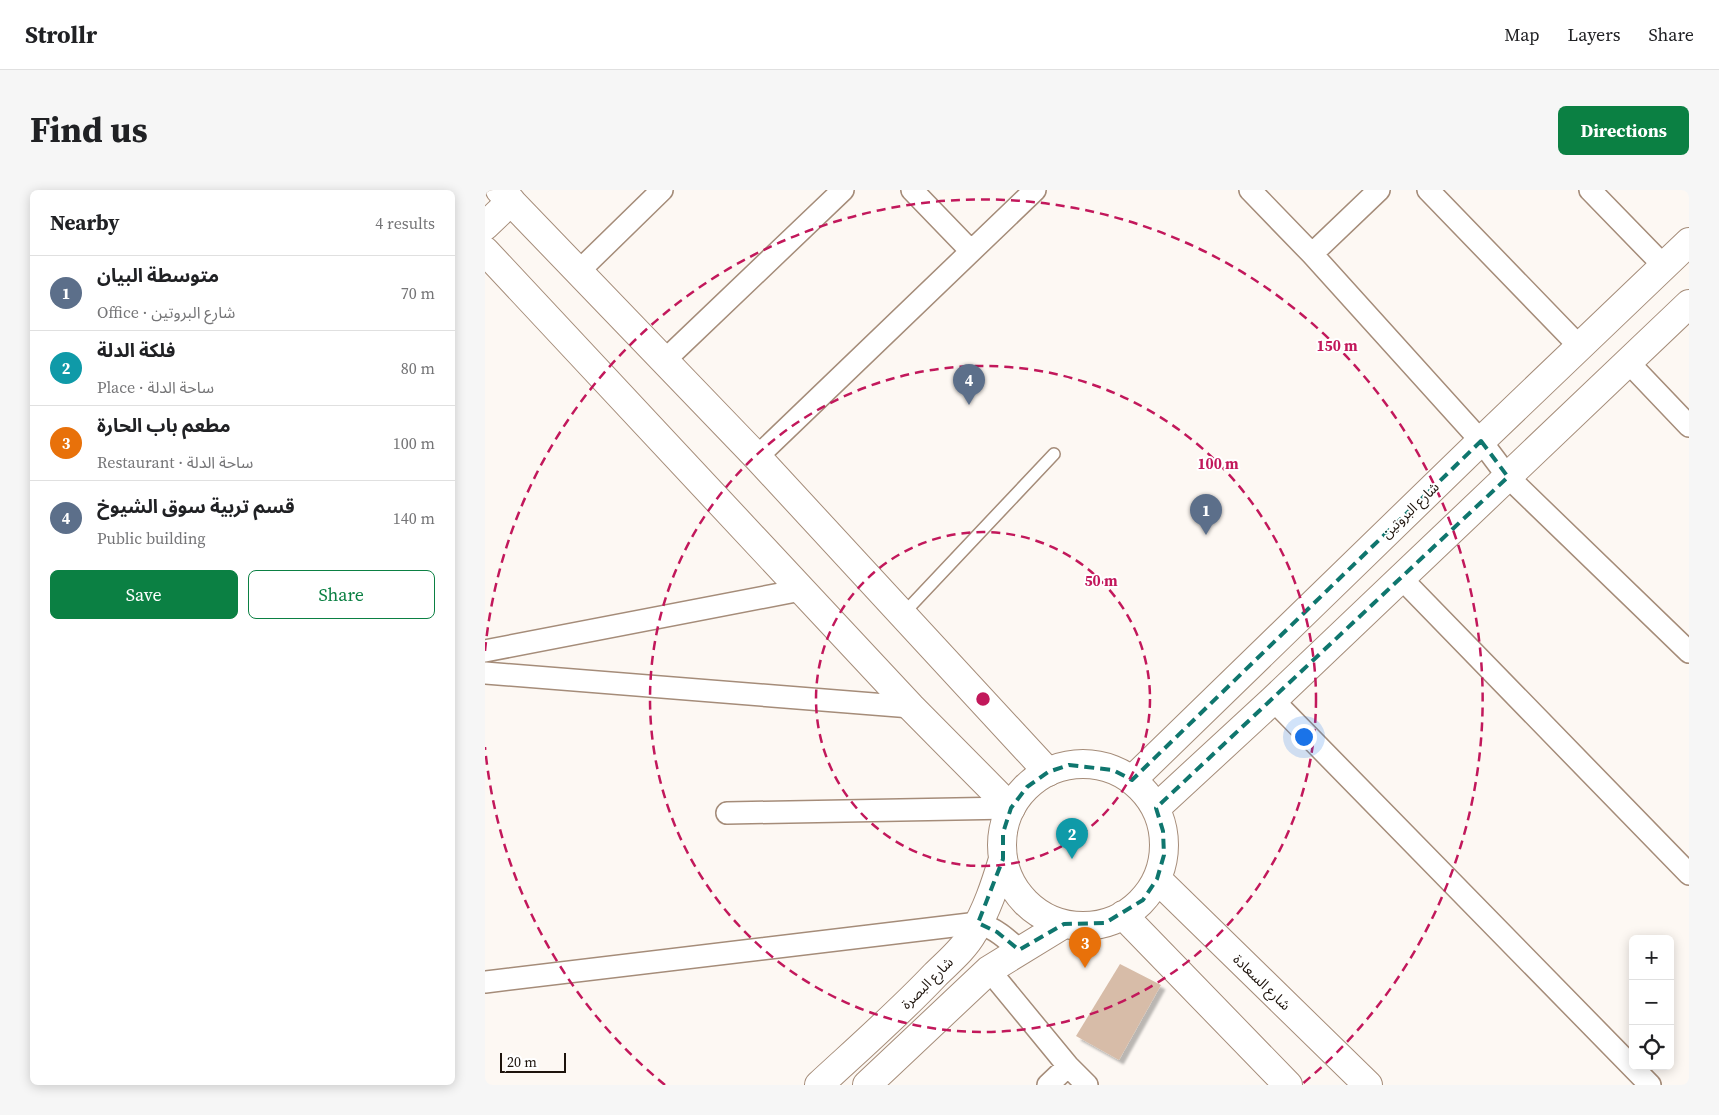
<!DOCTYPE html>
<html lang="en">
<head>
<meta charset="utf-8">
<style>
	:root { --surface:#fff; --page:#f6f6f6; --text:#202124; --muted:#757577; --line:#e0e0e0; --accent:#0b8043 }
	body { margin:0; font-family:"Source Serif 4","Noto Sans Arabic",serif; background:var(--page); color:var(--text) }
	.controls { position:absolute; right:15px; bottom:15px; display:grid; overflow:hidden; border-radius:8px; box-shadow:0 2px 12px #0003 }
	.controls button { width:45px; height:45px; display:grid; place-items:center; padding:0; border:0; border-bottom:1px solid var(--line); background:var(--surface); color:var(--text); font:25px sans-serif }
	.scale { position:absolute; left:15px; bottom:12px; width:66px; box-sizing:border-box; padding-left:5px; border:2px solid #1d130c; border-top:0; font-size:14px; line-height:18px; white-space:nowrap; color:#1d130c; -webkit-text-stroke:4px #fff; paint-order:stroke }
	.you { position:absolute; left:818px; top:546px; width:18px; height:18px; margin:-12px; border:4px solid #fff; border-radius:50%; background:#1a73e8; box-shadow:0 0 0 8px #1a73e833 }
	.badge { display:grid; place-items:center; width:32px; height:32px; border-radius:50%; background:var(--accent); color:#fff; font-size:16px; font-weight:700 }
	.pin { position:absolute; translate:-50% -41px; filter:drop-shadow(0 1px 2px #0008) }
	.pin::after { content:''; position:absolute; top:26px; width:18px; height:15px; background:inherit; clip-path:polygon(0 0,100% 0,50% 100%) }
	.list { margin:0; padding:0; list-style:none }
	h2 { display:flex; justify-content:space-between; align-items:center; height:65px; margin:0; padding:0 20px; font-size:21px }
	h2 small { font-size:16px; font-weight:400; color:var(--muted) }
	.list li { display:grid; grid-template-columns:32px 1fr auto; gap:15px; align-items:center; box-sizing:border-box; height:75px; padding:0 20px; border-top:1px solid var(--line) }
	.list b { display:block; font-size:19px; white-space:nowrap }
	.list p { margin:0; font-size:16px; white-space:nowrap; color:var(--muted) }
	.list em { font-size:16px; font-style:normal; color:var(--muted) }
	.actions { display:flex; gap:10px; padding:15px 20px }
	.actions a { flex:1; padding:11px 0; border:1px solid var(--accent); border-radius:8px; text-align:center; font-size:18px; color:var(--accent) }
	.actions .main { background:var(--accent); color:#fff }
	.icon { flex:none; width:28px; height:28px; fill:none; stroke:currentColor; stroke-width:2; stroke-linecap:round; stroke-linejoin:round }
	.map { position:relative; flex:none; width:1204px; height:895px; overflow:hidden; border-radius:8px }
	header { display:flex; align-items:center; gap:30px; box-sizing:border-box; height:70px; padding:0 25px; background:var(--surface); border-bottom:1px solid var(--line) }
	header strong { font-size:24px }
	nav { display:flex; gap:28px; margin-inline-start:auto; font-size:18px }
	.intro { display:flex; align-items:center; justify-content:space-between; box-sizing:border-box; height:120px; padding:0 30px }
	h1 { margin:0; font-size:35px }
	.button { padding:12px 22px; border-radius:8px; background:var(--accent); color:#fff; font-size:18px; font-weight:700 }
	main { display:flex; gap:30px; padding:0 30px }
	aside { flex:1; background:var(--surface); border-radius:8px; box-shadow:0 2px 12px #0003 }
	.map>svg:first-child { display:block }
</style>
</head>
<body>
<header>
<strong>Strollr</strong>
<nav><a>Map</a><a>Layers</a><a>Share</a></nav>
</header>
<div class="intro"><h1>Find us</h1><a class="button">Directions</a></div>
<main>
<aside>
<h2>Nearby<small>4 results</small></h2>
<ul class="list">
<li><span class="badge" style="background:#5c6f8a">1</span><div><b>متوسطة البيان</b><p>Office · شارع البروتين</p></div><em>70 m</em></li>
<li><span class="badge" style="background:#0f9aa8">2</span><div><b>فلكة الدلة</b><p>Place · ساحة الدلة</p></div><em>80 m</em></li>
<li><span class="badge" style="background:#e8710a">3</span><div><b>مطعم باب الحارة</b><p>Restaurant · ساحة الدلة</p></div><em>100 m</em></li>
<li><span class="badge" style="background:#5c6f8a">4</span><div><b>قسم تربية سوق الشيوخ</b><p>Public building</p></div><em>140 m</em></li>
</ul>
<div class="actions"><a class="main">Save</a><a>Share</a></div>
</aside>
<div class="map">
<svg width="1204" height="895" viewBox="0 0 1204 895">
	<defs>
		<filter id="shadow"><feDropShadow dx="4.5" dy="4.5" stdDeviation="1" flood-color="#0004"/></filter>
	</defs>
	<rect width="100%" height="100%" fill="#fdf8f3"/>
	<path fill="#d7bca8" filter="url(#shadow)" d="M 635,774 L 676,795 L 634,870 L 591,846 Z"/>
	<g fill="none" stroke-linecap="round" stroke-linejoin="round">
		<g stroke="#a58c79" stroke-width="14">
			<path id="service" d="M 418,424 L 569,264"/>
		</g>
		<g stroke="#a58c79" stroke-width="24">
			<path id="minor" d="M 427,0 L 486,61
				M 765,0 L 827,64 L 996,251 L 1023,287 L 1204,462
				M 943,0 L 1095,157
				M 1105,0 L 1179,76
				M 827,64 L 894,0
				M 94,81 L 177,0
				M 180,170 L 358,0
				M 1143,172 L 1204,236
				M 272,267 L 550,0
				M 916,388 L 1204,684
				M 0,461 L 316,400
				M 0,483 L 426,517
				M 788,510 L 1165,895
				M 242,623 L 526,618
				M 504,780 L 583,876 L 602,895
				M 0,792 L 493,733 C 510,738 522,749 534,760
				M 563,895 L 583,876"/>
		</g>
		<g stroke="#a58c79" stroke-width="30">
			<path id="tertiary" d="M 15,0 L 272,267 L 563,582
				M 0,36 L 26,11
				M 0,61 L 426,517 L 526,618"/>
		</g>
		<g stroke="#a58c79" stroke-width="30">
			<path id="secondary" d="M517 655a81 81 0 1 1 162 0a81 81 0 1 1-162 0Z
				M 647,590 L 996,251 L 1204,52
				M 671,618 L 788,510 L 1204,114
				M 672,689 L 883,895
				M 638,725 L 803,895
				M 334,895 C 373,859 413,824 450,785 C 463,772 479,759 488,743 C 502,720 510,695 518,669
				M 382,895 L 504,780 L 579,734"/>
		</g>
		<use href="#service" stroke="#fff" stroke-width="11"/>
		<use href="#minor" stroke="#fff" stroke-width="21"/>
		<use href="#tertiary" stroke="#fff" stroke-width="28"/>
		<use href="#secondary" stroke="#fff" stroke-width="28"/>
	</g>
	<path fill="none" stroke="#0f766e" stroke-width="4" stroke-dasharray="10 6" stroke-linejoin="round" d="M 996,251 L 1023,287 L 671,618 L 678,641 L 679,665 L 672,689 L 658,710 L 620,733 L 579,734 L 534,760 L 512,742 L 493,733 L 518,669 L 518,643 L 526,618 L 542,597 L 563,582 L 584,575 L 628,580 L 647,590 Z"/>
	<g fill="none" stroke="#c2185b" stroke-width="2.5" stroke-dasharray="9 6">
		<circle cx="498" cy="509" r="167"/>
		<circle cx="498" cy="509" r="333"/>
		<path d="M180 895A500 500 0 0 1 0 557M0 461A500 500 0 1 1 816 895"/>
	</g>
	<g text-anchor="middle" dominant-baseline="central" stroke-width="4" stroke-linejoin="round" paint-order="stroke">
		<g font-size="14" fill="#1d130c" stroke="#fff">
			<text transform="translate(925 320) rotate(-44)">شارع البروتين</text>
			<text transform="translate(777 792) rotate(44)">شارع السعادة</text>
			<text transform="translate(442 793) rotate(-45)">شارع البصرة</text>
		</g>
	</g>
	<circle cx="498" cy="509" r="8" fill="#c2185b" stroke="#fff" stroke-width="2.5"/>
	<g font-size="15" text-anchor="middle" font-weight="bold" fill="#c2185b" stroke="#fff" stroke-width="4" stroke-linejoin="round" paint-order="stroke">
		<text x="852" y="161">150 m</text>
		<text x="733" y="279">100 m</text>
		<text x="616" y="396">50 m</text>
	</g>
</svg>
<div class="controls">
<button>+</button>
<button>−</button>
<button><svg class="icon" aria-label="locate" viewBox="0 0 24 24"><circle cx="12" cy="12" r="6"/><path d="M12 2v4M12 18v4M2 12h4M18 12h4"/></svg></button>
</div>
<div class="scale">20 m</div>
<div class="you"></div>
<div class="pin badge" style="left:721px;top:345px;background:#5c6f8a">1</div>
<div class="pin badge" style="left:587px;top:669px;background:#0f9aa8">2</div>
<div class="pin badge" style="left:600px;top:778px;background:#e8710a">3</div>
<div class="pin badge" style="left:484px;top:215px;background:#5c6f8a">4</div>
</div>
</main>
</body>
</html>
